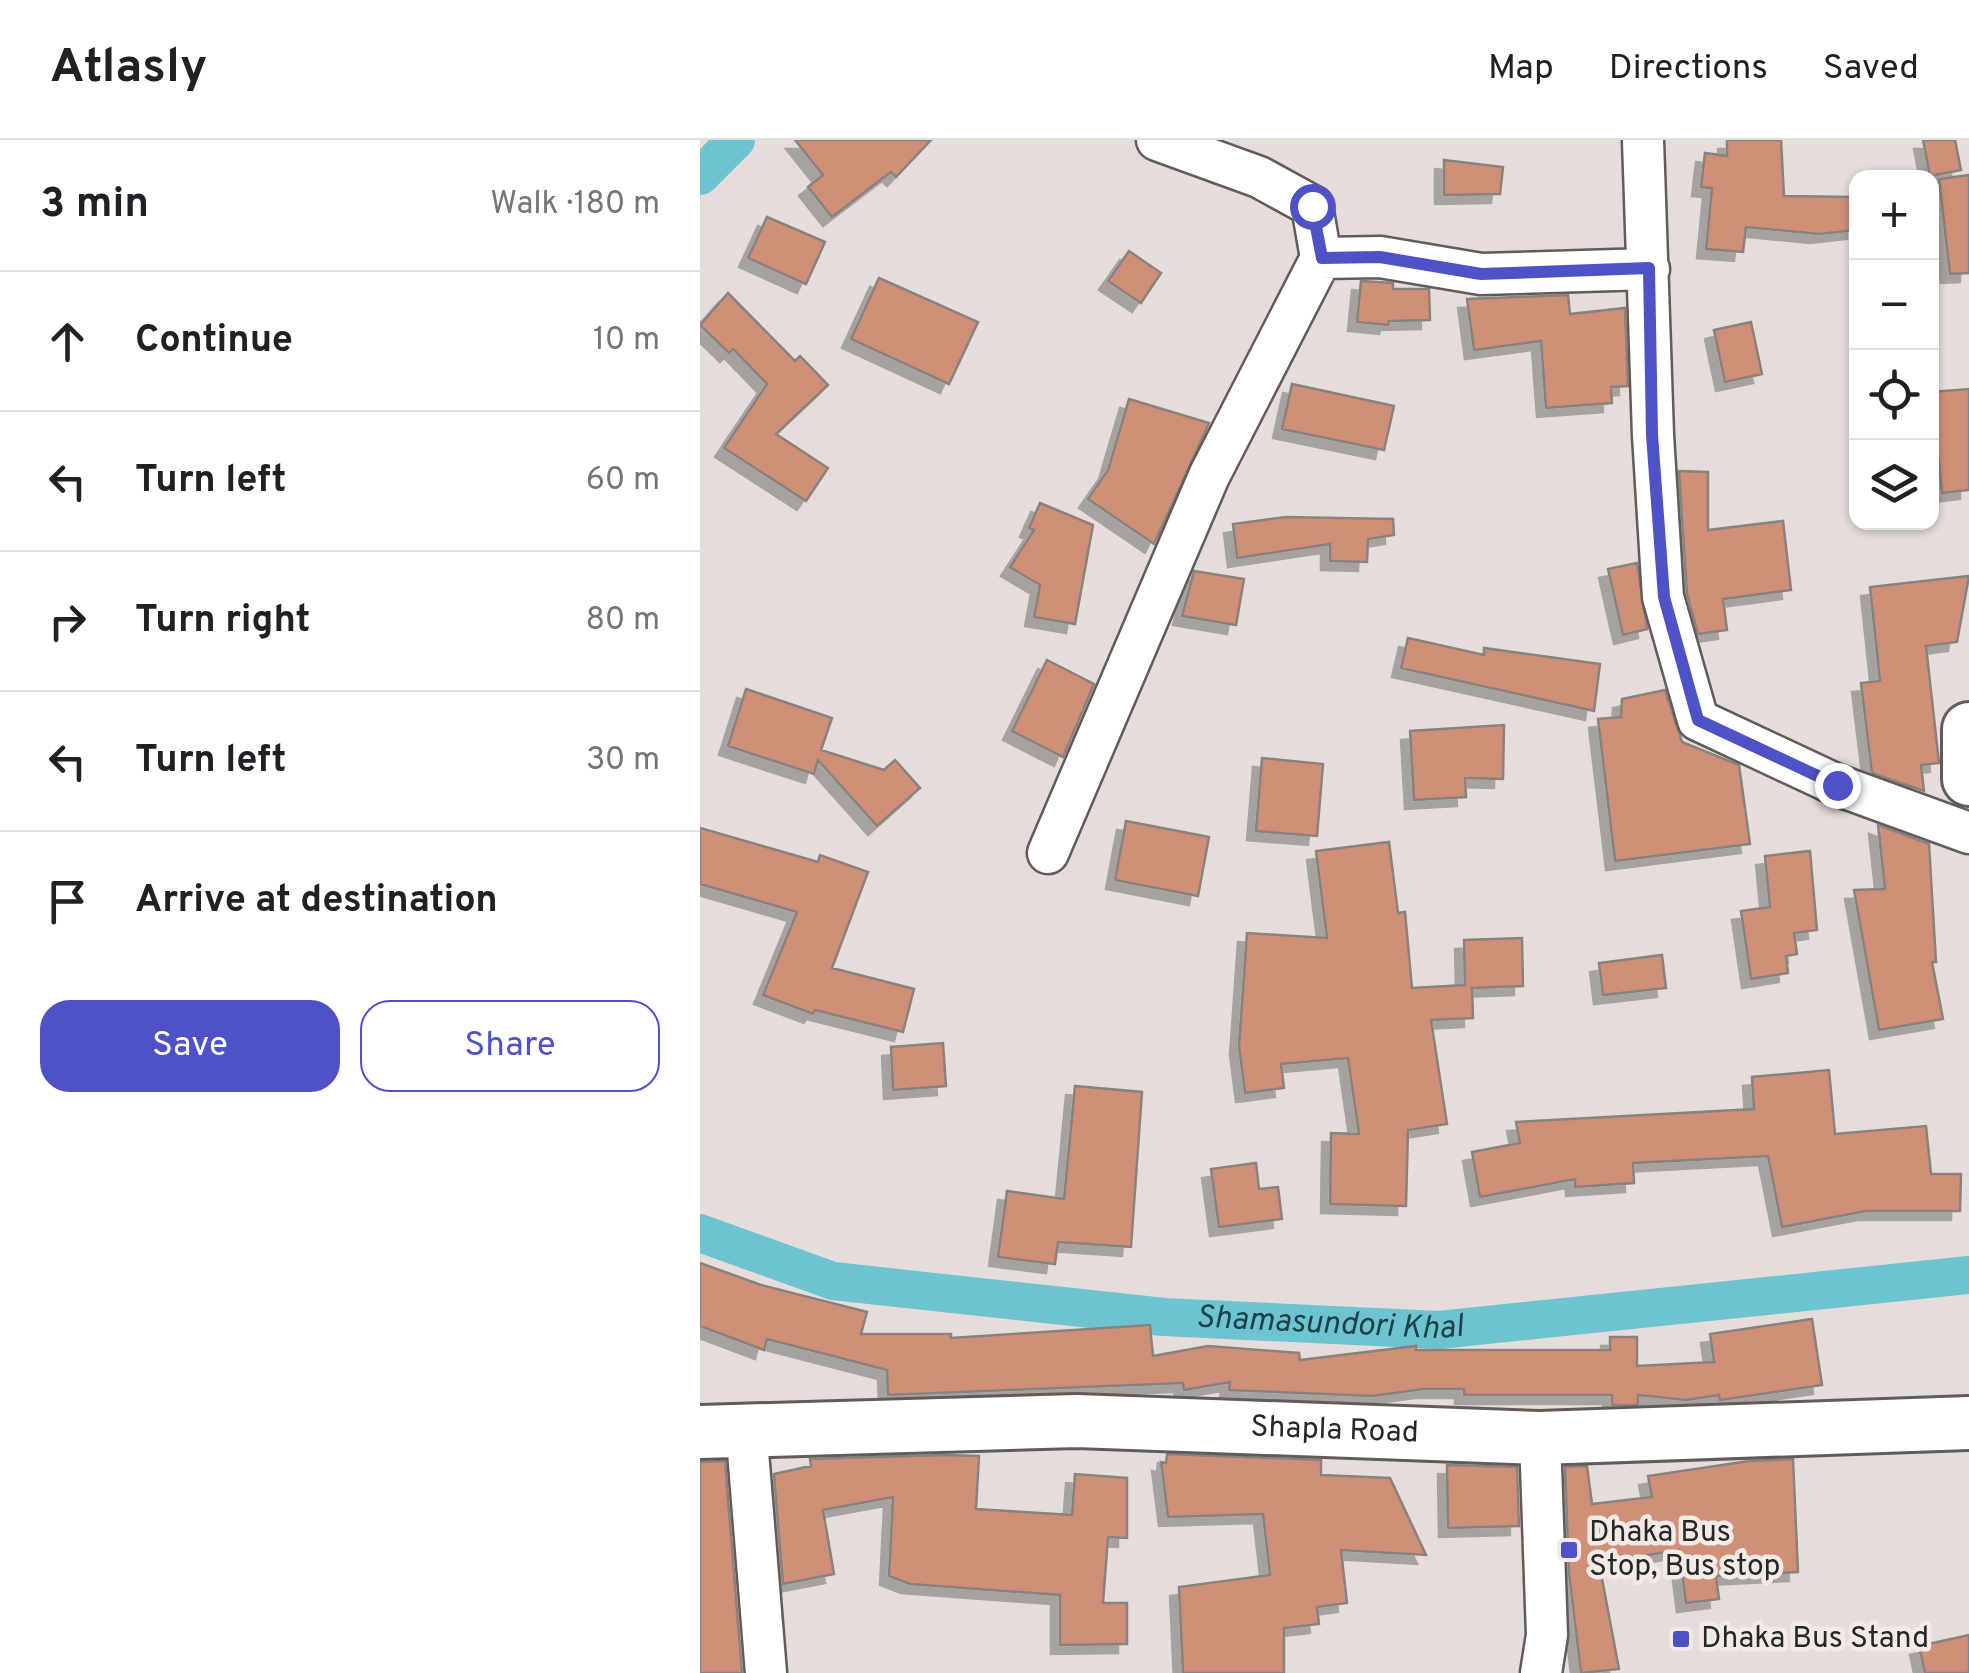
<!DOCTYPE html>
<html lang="en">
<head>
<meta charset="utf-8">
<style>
	:root { --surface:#fff; --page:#f2f2f2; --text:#202124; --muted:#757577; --line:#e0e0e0; --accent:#4f51c7 }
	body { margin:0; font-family:Overpass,sans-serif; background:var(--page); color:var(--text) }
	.controls { position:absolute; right:30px; top:30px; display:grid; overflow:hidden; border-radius:20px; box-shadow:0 2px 8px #0004 }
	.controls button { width:90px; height:90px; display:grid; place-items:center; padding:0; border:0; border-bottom:2px solid var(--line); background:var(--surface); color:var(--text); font:50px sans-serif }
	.stop { position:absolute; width:30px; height:30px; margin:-22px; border:8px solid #4f51c7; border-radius:50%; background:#fff }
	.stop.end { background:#4f51c7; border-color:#fff; box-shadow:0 2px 10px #0008 }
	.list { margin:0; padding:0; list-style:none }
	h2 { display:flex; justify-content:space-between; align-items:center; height:130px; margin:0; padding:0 40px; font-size:42px }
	h2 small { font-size:32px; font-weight:400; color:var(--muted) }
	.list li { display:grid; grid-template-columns:65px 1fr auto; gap:30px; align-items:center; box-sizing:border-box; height:140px; padding:0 40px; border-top:2px solid var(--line) }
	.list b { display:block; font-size:38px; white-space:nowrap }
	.list em { font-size:32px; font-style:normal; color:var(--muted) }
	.actions { display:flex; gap:20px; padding:30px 40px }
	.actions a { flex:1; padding:22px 0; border:2px solid var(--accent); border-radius:30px; text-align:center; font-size:35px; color:var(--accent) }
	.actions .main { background:var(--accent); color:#fff }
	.icon { flex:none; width:55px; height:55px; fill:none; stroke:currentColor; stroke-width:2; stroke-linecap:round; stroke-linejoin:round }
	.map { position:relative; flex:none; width:1269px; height:1533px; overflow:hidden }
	header { display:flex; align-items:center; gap:60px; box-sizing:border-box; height:140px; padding:0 50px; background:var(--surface); border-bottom:2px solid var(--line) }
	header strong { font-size:48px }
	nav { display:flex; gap:55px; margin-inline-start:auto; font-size:35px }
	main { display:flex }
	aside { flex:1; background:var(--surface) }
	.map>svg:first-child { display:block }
</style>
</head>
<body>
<header>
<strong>Atlasly</strong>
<nav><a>Map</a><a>Directions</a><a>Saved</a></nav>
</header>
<main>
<aside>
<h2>3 min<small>Walk · 180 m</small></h2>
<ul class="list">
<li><svg class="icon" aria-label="ahead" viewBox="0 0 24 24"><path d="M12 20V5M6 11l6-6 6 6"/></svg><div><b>Continue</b></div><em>10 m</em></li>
<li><svg class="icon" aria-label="left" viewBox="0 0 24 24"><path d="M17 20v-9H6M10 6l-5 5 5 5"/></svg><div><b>Turn left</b></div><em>60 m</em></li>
<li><svg class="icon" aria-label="right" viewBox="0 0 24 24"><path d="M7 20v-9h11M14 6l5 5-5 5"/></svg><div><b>Turn right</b></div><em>80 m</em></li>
<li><svg class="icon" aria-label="left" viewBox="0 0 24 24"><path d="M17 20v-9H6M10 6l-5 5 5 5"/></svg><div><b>Turn left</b></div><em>30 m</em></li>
<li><svg class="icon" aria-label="arrive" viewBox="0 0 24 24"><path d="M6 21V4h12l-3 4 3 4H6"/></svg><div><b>Arrive at destination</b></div></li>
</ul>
<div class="actions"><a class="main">Save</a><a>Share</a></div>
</aside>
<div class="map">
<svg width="1269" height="1533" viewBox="0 0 1269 1533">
	<defs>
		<filter id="shadow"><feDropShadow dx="-9" dy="9" stdDeviation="0" flood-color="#0004"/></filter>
	</defs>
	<rect width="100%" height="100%" fill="#e5ddd9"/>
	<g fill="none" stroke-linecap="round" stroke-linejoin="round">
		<g stroke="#6dc3d0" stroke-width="38">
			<path d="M 0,36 L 36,0"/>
			<path id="s1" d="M 0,1093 L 133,1141 L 464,1177 L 739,1190 L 1269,1135"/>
		</g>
	</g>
	<path fill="#d09077" stroke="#89827f" stroke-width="2.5" filter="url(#shadow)" d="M 95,0 L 231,0 L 196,37 L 191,32 L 132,77 L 108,47 L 123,35 Z
		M 1027,0 L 1081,0 L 1084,56 L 1156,57 L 1156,90 L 1119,94 L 1046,87 L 1043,112 L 1006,109 L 1012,48 L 1001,47 L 1005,13 L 1027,16 Z
		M 1223,0 L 1255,0 L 1261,30 L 1230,36 Z
		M 744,20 L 803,27 L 800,54 L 744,55 Z
		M 1269,35 L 1269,133 L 1250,134 L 1239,39 Z
		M 67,77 L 125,102 L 106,144 L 48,118 Z
		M 429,111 L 461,133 L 441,163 L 408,141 Z
		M 179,138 L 278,182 L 249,244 L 151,199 Z
		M 661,141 L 693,143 L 693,149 L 729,149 L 730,180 L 689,181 L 688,185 L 657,182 Z
		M 28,153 L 95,221 L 100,216 L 128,245 L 76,294 L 128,328 L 106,361 L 24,308 L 67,244 L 33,209 L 29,213 L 0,185 Z
		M 868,155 L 870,174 L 925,168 L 928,246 L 911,247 L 912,263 L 846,268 L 841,201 L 774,210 L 767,159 Z
		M 1051,182 L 1062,234 L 1025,242 L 1014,190 Z
		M 592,244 L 694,266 L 684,310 L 582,289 Z
		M 1269,249 L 1269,350 L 1242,353 L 1232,252 Z
		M 429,259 L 509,283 L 454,404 L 388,359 L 408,330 Z
		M 979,331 L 1008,332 L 1008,390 L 1083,381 L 1091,450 L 1023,459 L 1027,490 L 998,494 L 987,453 Z
		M 340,363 L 393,385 L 375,484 L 334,477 L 340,445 L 310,427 L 334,390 L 329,388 Z
		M 586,377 L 693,379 L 694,395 L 668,399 L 667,422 L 630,421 L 630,404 L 537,418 L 533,384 Z
		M 937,423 L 947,489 L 923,495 L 908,429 Z
		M 494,431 L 544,439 L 536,485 L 482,476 Z
		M 1269,436 L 1257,502 L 1226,506 L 1239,623 L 1221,625 L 1224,651 L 1172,633 L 1161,543 L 1180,541 L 1170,447 Z
		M 708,498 L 784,515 L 784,508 L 900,524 L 894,571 L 701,528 Z
		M 347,520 L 394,544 L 363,617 L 312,591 Z
		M 46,549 L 132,578 L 121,610 L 184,630 L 195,620 L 220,648 L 177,686 L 118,620 L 114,634 L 28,606 Z
		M 965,550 L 982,602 L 1039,625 L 1050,704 L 915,721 L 898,579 L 921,577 L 922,559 Z
		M 804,585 L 803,639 L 765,638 L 766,657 L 714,660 L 710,591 Z
		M 562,618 L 623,624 L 617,696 L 556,691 Z
		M 426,681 L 509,697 L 498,756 L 415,740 Z
		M 1178,685 L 1229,704 L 1236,822 L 1232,822 L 1243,879 L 1179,890 L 1154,750 L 1185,749 Z
		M 0,688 L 118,722 L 120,715 L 168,732 L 132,828 L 214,849 L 203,892 L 115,870 L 113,874 L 63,855 L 97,772 L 0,744 Z
		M 689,702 L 698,773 L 705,772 L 712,848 L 765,845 L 764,800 L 822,798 L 823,846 L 772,848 L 773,878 L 731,880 L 747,984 L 708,990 L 706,1066 L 630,1064 L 631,993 L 659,994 L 648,918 L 581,924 L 584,948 L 545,953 L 539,906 L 547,793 L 627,798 L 616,711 Z
		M 1110,711 L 1117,790 L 1094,793 L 1097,814 L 1086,816 L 1088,833 L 1051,839 L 1041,771 L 1070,767 L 1065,716 Z
		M 962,815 L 966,848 L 903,855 L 899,823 Z
		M 243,903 L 246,946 L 193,950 L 191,907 Z
		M 1129,930 L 1135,994 L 1226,986 L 1231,1034 L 1261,1034 L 1260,1071 L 1166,1071 L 1082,1087 L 1068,1016 L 933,1023 L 934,1043 L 875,1047 L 875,1039 L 780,1057 L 772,1012 L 820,1003 L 816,982 L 1054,969 L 1052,937 Z
		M 375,946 L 442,952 L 431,1107 L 358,1102 L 355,1124 L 298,1117 L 307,1051 L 364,1059 Z
		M 556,1023 L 559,1049 L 578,1047 L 582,1079 L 519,1087 L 511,1029 Z
		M 0,1123 L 61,1145 L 167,1172 L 161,1194 L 251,1194 L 251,1198 L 450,1185 L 453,1216 L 508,1206 L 599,1213 L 600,1220 L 716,1206 L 716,1210 L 910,1210 L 910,1197 L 937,1197 L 937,1226 L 1014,1222 L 1010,1194 L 1112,1179 L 1122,1245 L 1020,1260 L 1019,1255 L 986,1260 L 938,1255 L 938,1265 L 912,1265 L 912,1255 L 764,1255 L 764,1249 L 724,1249 L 672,1256 L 529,1250 L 530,1242 L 484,1250 L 483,1243 L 188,1255 L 187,1230 L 67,1199 L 64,1210 L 0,1186 Z
		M 467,1314 L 621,1320 L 621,1335 L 690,1338 L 726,1415 L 641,1410 L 647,1463 L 617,1467 L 619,1484 L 584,1488 L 584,1533 L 483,1533 L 479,1447 L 570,1435 L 563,1374 L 468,1377 L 461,1322 L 466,1323 Z
		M 245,1315 L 279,1316 L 276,1369 L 372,1375 L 375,1334 L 427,1338 L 427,1398 L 408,1397 L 403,1463 L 427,1463 L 427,1504 L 360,1505 L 360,1455 L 210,1444 L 189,1436 L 193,1357 L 123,1370 L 134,1434 L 83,1444 L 74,1334 L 111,1326 L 110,1319 Z
		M 1093,1319 L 1098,1432 L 1016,1436 L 1019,1459 L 986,1463 L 979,1410 L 899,1423 L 919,1529 L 881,1533 L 869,1433 L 865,1327 L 887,1326 L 892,1364 L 952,1357 L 948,1336 L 1049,1321 Z
		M 25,1321 L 42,1533 L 0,1533 L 0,1322 Z
		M 747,1325 L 817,1327 L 819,1386 L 748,1388 Z
		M 1269,1495 L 1269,1533 L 1225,1533 L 1219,1506 Z"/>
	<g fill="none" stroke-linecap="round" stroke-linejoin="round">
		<g stroke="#625b58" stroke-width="45">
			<path id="minor" d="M 943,0 L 953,295 L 963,457 L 998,580 L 1137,645 L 1269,693
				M 621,118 L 680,117 L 781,134 L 949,129
				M 348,713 L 509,336 L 621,118 L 612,66 L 559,37 L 457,0
				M 46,1287 L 66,1533
				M 840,1298 L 847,1495 L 841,1533"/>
		</g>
		<g stroke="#625b58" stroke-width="58">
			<g id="tertiary">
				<path d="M 1269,589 L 1269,639"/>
				<path id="s2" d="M 0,1292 L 377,1281 L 840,1298 L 1269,1283"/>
			</g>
		</g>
		<use href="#minor" stroke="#fff" stroke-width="40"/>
		<use href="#tertiary" stroke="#fff" stroke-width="52"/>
	</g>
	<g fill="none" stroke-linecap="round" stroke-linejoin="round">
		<path stroke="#4f51c7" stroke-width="12" d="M 612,66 L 622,118 L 680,117 L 781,134 L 949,128 L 952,295 L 964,457 L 998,580 L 1137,645"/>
	</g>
	<g fill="#4f51c7" stroke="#f2eae6" stroke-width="4">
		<rect x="859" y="1400" width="20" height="20" rx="5"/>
		<rect x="971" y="1489" width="20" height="20" rx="5"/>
	</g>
	<g text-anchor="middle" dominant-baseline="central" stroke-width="9" stroke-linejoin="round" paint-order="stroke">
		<g font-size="30" fill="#292625" stroke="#f2eae6">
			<text stroke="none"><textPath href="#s2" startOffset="635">Shapla Road</textPath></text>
		</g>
		<g font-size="30" fill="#292625" stroke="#f2eae6" text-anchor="start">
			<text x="889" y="1393">Dhaka Bus<tspan x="889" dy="34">Stop, Bus stop</tspan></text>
			<text x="1001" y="1499">Dhaka Bus Stand</text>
		</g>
		<g font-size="32" font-style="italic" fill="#1a4248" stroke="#f2eae6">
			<text stroke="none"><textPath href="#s1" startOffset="640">Shamasundori Khal</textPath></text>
		</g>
	</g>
</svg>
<div class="controls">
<button>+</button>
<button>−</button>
<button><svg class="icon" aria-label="locate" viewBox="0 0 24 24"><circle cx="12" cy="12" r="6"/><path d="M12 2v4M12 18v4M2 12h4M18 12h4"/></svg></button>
<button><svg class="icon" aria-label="layers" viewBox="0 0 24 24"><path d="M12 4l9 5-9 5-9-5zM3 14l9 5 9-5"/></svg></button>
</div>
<div class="stop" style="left:612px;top:66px"></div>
<div class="stop end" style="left:1137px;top:645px"></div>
</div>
</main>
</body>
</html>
